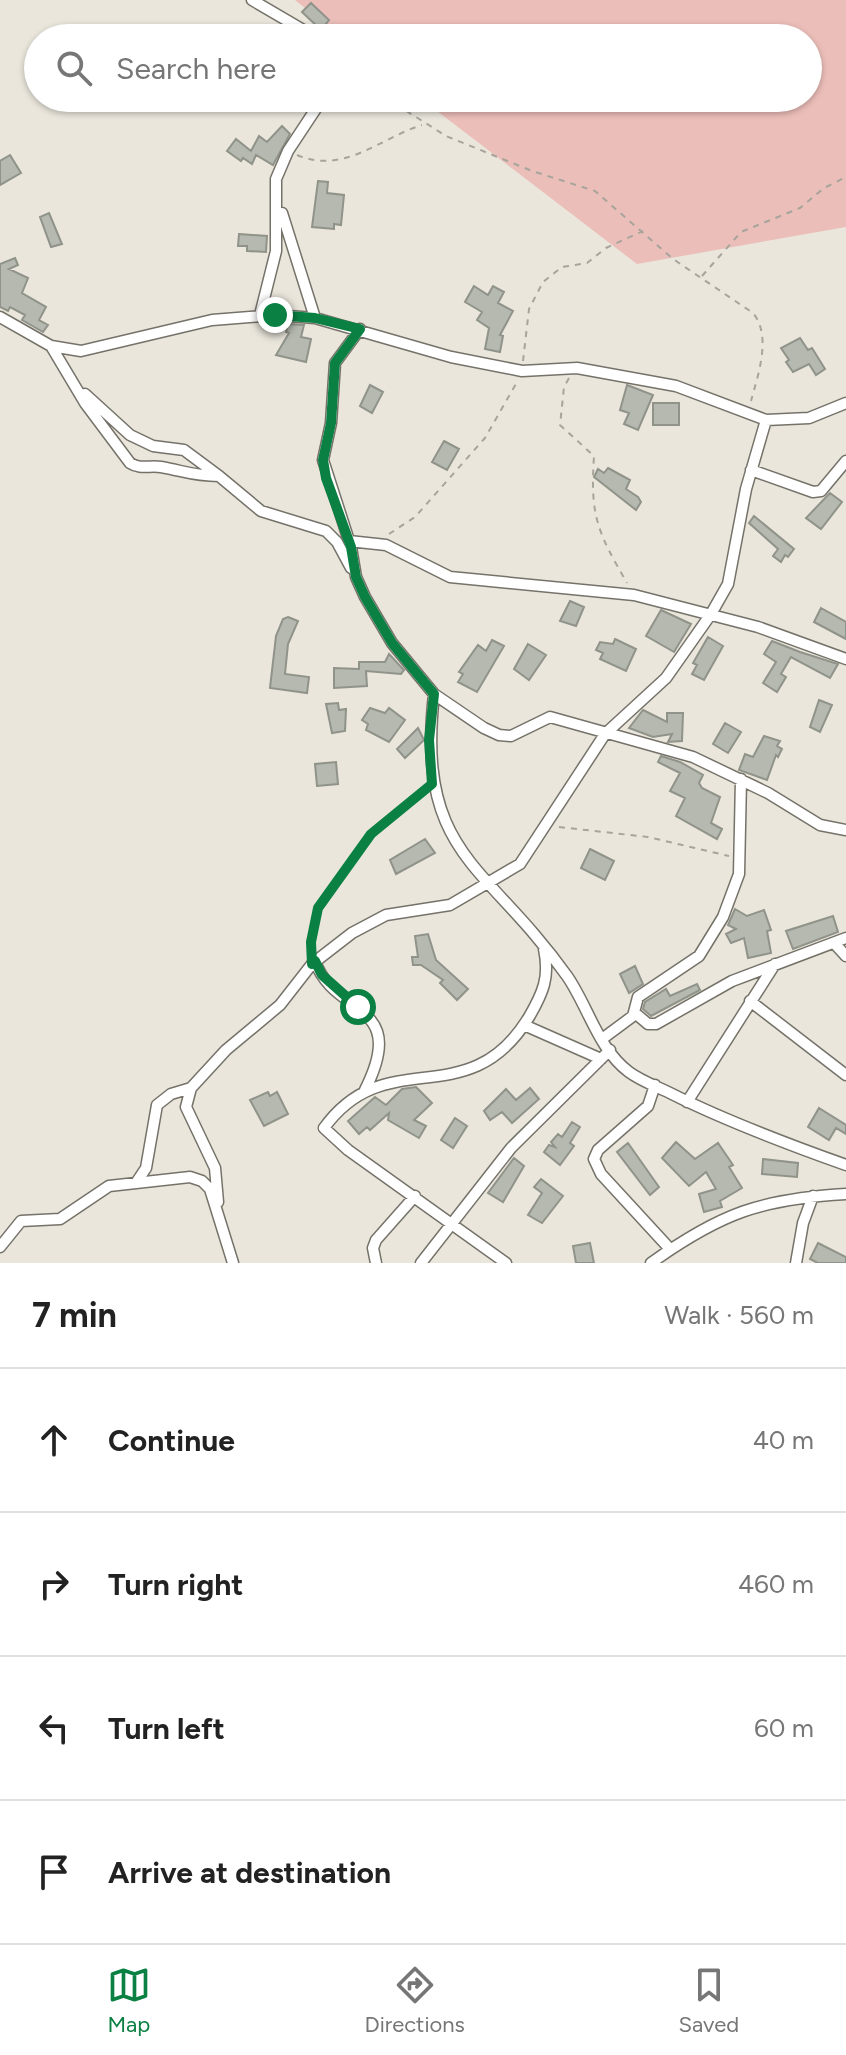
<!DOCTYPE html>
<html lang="en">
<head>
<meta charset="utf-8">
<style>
	:root { --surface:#fff; --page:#f2f2f2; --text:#222; --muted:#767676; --line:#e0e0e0; --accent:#0b8043 }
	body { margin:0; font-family:Figtree,sans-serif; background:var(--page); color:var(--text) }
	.stop { position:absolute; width:24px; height:24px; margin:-18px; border:6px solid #0b8043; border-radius:50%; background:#fff }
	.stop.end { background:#0b8043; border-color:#fff; box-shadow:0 2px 8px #0008 }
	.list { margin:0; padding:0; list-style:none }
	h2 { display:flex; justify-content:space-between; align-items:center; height:104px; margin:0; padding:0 32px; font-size:34px }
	h2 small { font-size:26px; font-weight:400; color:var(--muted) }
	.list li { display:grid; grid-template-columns:52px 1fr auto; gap:24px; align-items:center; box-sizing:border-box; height:144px; padding:0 32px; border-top:2px solid var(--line) }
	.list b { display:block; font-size:30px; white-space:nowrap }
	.list em { font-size:26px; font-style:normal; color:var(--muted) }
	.icon { flex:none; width:44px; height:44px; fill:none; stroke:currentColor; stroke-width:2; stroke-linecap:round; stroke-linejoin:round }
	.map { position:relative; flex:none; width:846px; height:1263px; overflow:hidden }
	.search { position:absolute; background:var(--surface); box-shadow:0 2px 6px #0004; left:24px; right:24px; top:24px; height:88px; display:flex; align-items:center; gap:20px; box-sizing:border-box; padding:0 28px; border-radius:44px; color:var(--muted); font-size:30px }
	.sheet { height:680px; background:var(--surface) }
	nav { display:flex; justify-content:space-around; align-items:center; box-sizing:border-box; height:112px; border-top:2px solid var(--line); background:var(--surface); font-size:22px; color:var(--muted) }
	nav a { display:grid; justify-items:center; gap:4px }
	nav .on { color:var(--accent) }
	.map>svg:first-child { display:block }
</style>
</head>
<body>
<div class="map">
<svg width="846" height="1263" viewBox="0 0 846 1263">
	<rect width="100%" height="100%" fill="#eae6dc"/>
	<path fill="#ecbeb9" d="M 295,0 L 846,0 L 846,227 L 637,264 L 420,98 L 808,98 L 808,38 L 342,38 Z"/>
	<path fill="#b5b9af" stroke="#909389" stroke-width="2" d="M 311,3 L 329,20 L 321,30 L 302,12 Z
		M 282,126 L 290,134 L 273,165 L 256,155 L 252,164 L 243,158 L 241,161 L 227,151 L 236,139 L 251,151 L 259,136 L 267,142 Z
		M 10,155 L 21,173 L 0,185 L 0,161 Z
		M 318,181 L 328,182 L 327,193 L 344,195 L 341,225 L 334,224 L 334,229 L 312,227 Z
		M 49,213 L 62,244 L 51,247 L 40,217 Z
		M 239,234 L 267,236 L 266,252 L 247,251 L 247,246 L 238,246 Z
		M 15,258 L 18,265 L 9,269 L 28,278 L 22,293 L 46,307 L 39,320 L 48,325 L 43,332 L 22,320 L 25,315 L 10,307 L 8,311 L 0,307 L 0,264 Z
		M 474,286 L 488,295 L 493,286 L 504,292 L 498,303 L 513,311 L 500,335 L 503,336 L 500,352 L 485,349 L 489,328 L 477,320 L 482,312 L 465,302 Z
		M 288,324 L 304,325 L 301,337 L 311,339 L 306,362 L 276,355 L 289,333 L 286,332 Z
		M 800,338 L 808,350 L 812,348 L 825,369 L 816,375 L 809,364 L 793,372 L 786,362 L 789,360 L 781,348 Z
		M 370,385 L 383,392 L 372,413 L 360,406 Z
		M 627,385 L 653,395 L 638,430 L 624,424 L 629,413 L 620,410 Z
		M 653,403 L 679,403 L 679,425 L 653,425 Z
		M 444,441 L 459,449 L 447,470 L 432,462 Z
		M 608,468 L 630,480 L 626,489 L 638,497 L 641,502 L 636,510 L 594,477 L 598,469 L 604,473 Z
		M 830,493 L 842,502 L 821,529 L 806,518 Z
		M 754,516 L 794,549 L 788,557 L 785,555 L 781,562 L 773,556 L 778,549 L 749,523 Z
		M 570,601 L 584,607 L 576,626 L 560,621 Z
		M 821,608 L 846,622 L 846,639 L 814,622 Z
		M 661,610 L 691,624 L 674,652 L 646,636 Z
		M 288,617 L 298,621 L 288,644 L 285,674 L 309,677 L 307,693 L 270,688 L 276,636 L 283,619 Z
		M 708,637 L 723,646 L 704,680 L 692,674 L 697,665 L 693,663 Z
		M 615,639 L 636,649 L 626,671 L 600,659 L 603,653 L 596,650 L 600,642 L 613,644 Z
		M 492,640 L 504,646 L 477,692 L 458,682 L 463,674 L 459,672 L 478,645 L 486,651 Z
		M 772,641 L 800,652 L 838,664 L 830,678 L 791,657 L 781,674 L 786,677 L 777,692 L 763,683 L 776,662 L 764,654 Z
		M 528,644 L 546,655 L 529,680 L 514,669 Z
		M 389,654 L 404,670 L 401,674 L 366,671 L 367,686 L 334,688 L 334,668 L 359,669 L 359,662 L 385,662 Z
		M 819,700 L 832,705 L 820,732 L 810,727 Z
		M 338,703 L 339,710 L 346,709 L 345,731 L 332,733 L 326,704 Z
		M 370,708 L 385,713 L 389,708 L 405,720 L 389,742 L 366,730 L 368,724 L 362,720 Z
		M 643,710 L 667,722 L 667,713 L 683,713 L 682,741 L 668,742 L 672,734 L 653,737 L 629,728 Z
		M 725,723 L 741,732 L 728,753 L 713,744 Z
		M 418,728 L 424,740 L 405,758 L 397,749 Z
		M 764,736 L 780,741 L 777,746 L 782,749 L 778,757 L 776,755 L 767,780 L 739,770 L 745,754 L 753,757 Z
		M 661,756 L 680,762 L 703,775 L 699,783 L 702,788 L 720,797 L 711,823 L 722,829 L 717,839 L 676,816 L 685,798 L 670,791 L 680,773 L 658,762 Z
		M 336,762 L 338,784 L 317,786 L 315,764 Z
		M 425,839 L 435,853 L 396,874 L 390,860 Z
		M 590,849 L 614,861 L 605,880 L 581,868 Z
		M 735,909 L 747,916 L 764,910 L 771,930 L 767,931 L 771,953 L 748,958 L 744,938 L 731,943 L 726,934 L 736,929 L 728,925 Z
		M 833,916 L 838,932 L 793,949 L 786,931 Z
		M 428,934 L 436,960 L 468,989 L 457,1000 L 440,983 L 443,980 L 421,965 L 413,965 L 412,957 L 418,957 L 415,936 Z
		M 635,966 L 643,984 L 629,993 L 620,974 Z
		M 697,984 L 700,990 L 651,1016 L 643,1009 L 645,1002 L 666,989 L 670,996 Z
		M 416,1087 L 432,1103 L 414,1120 L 426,1126 L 419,1138 L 388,1120 L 389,1113 L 370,1130 L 367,1127 L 359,1134 L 348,1121 L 375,1097 L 386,1105 L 402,1089 Z
		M 530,1088 L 539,1099 L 512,1123 L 502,1112 L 490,1120 L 484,1111 L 506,1089 L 516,1100 Z
		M 268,1092 L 270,1096 L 277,1092 L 288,1114 L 264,1126 L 250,1100 Z
		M 819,1108 L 846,1125 L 846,1134 L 836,1128 L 829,1140 L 808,1127 Z
		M 455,1118 L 467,1126 L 453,1148 L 441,1140 Z
		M 572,1122 L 580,1127 L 570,1143 L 574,1146 L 560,1165 L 544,1152 L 549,1145 L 555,1147 L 551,1142 L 558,1134 L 562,1137 Z
		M 676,1142 L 695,1159 L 718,1143 L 733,1165 L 729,1167 L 742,1188 L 720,1201 L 722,1207 L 704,1212 L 699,1194 L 716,1189 L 706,1172 L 689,1186 L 662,1158 Z
		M 628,1143 L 659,1187 L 650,1195 L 617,1152 Z
		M 514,1158 L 524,1166 L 503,1202 L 488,1193 Z
		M 763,1159 L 798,1163 L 797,1177 L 762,1174 Z
		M 541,1179 L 563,1196 L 542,1223 L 528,1215 L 542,1193 L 534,1187 Z
		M 590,1243 L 594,1263 L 576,1263 L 573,1246 Z
		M 818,1243 L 846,1257 L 846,1263 L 818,1263 L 810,1259 Z"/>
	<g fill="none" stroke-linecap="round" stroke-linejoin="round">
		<g stroke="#757269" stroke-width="13">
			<path id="minor" d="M 252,0 L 317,38
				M 282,213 L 315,318
				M 260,315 L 276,251 L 276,179 L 288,151 L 323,98
				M 0,317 L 51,346 L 81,351 L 212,320 L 275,315 L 315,318 L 451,357 L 522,371 L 577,368 L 676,386 L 766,420 L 809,418 L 846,403
				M 360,329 L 335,363 L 331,423 L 323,460 L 351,547 L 356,577 L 365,597 L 392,643 L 434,694 L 484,728 L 499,735 L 511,736 L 550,717 L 693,757 L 768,793 L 820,825 L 846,830
				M 51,346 L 85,403 L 130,463 C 141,470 149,465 161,467 C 184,471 193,476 219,476 L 261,511 L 326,531 L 337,542 L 351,568
				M 85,394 L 130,435 L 153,446 L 184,450 L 219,476
				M 751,470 L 813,492 L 821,491 L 846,461
				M 349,541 L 386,545 L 450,577 L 634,595 L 758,627 L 846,659
				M 434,694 C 416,856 487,863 567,976 C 588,1006 598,1049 629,1072 C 641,1081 658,1087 672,1094 C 728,1122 787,1144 846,1165
				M 835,944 L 846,956
				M 315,961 C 334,1017 410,1001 365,1090
				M 750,1001 L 846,1075
				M 635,1013 L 648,1024 L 656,1024 L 732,981 L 846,938
				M 524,1025 L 601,1059
				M 602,1039 L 633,1016 L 638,997 L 699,956 L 723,917 L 739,874 L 741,779
				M 655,1085 L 648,1106 L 598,1150 L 594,1159 L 601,1174 L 670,1249
				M 191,1088 L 186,1107 L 215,1168 L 218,1202
				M 687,1102 L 775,964
				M 136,1183 L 146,1168 L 157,1105 L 171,1094 L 191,1088 L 226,1050 L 280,1005 L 312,964 L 352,933 L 386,915 L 450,905 L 520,864 L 605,734 L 666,678 L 711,614 L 728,584 L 746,489 L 766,420
				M 0,1247 L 21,1221 L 60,1219 L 109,1186 L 190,1177 L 202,1181 L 210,1189 L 233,1263
				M 376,1263 L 373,1248 L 376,1240 L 415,1196
				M 421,1263 L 511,1148 L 610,1050
				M 506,1263 L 348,1150 L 324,1128 C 387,1041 468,1117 529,1017 C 543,993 550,977 544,949
				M 651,1263 C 721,1213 761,1199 846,1194
				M 796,1263 L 803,1223 L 813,1196"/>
		</g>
		<path stroke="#a7a49c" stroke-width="2" stroke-dasharray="6 6" stroke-linecap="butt" d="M 386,98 L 446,136 L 532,171 L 595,191 L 673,259 L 753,313 C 772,336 758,375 751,401
			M 297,155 C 344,175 380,138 422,125
			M 702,276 L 741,232 L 800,208 L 824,188 L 846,177
			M 523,361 L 529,309 L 543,282 L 562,267 L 587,263 L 606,248 L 643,231
			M 569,378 L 564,387 L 560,425 L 594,456 C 590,516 597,531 627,583
			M 389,534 L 415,517 L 485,438 L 517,382
			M 559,827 L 648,837 L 729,856
			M 311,951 L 318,908 L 345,874 L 361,847 L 387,819 L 426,789"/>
		<use href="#minor" stroke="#fff" stroke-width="10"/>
	</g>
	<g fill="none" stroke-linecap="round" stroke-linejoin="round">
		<path stroke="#0b8043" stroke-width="10" d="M 275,315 L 315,318 L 360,329 L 335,363 L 331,423 L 323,460 L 326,478 L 351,547 L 356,577 L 365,597 L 392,643 L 434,694 L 429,740 L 432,784 L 371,834 L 318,908 L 311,942 L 312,964 L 315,961 L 322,975 L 358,1007"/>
	</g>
</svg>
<div class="stop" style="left:358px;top:1007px"></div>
<div class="stop end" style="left:275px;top:315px"></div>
<div class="search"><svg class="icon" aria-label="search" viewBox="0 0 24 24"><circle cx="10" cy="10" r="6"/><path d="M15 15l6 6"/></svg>Search here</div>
</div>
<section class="sheet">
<h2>7 min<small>Walk · 560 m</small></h2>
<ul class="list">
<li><svg class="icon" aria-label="ahead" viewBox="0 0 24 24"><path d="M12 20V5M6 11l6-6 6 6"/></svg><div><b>Continue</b></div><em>40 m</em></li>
<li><svg class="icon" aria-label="right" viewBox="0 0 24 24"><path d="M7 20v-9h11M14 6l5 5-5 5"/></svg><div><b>Turn right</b></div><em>460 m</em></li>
<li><svg class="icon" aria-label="left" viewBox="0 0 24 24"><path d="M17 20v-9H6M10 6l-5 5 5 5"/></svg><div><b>Turn left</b></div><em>60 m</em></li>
<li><svg class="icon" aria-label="arrive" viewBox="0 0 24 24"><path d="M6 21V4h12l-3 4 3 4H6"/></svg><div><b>Arrive at destination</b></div></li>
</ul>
</section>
<nav>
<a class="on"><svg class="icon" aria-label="map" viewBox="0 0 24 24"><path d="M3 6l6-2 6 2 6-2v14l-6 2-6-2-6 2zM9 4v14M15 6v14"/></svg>Map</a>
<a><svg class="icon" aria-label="directions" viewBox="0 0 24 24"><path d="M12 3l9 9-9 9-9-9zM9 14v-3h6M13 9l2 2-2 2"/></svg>Directions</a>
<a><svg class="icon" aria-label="saved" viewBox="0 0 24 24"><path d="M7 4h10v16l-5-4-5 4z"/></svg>Saved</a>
</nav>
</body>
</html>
